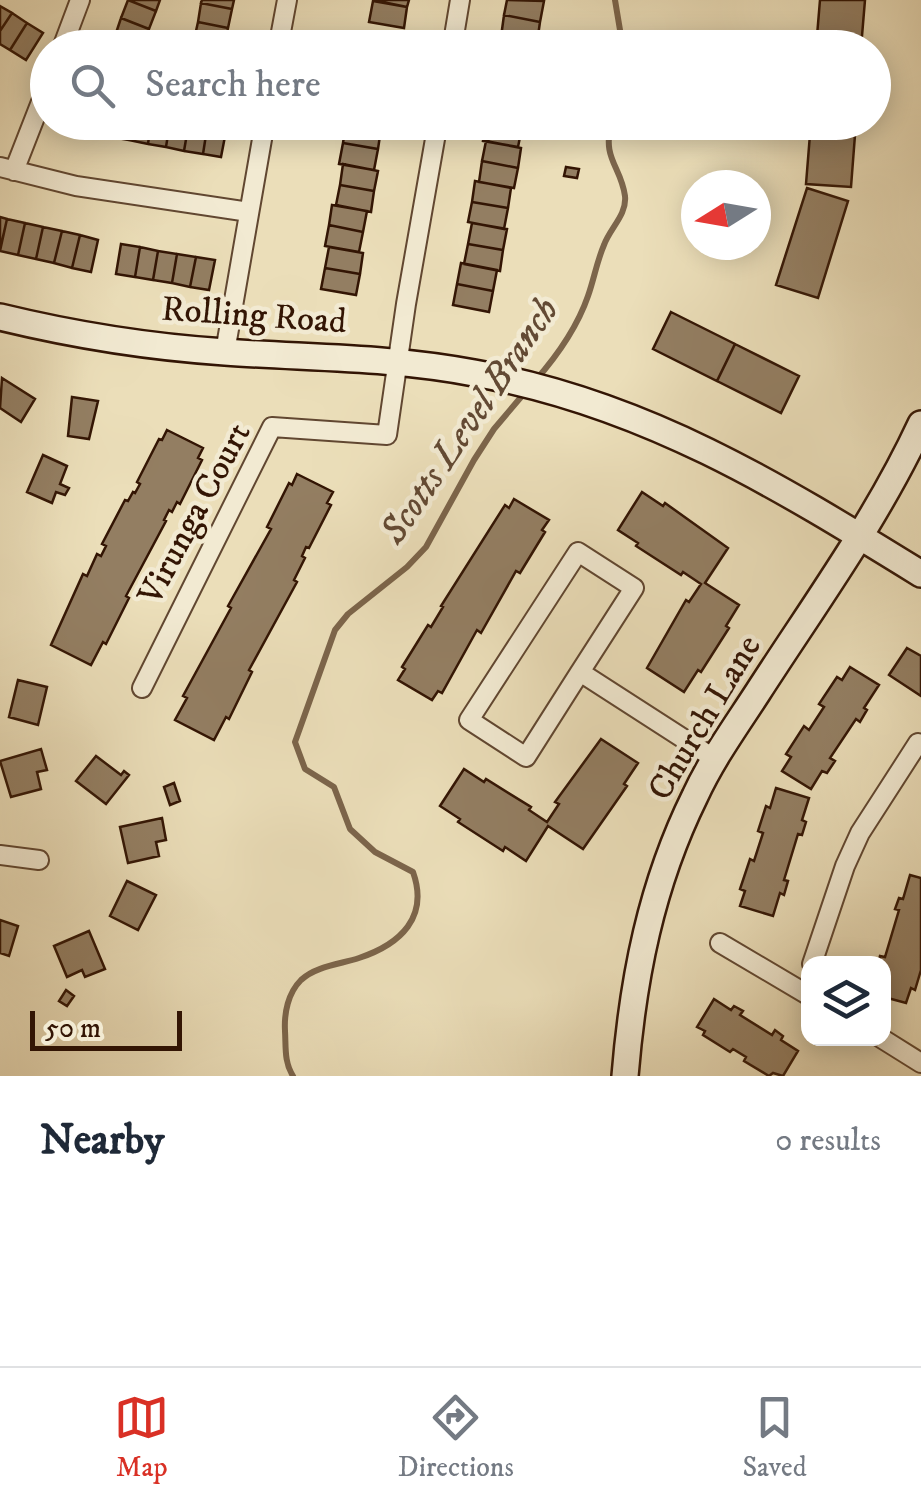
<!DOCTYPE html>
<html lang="en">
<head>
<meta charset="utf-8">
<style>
	:root { --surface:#fff; --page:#f6f6f7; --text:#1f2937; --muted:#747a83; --line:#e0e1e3; --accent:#d93025 }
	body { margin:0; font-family:"IM FELL DW Pica",serif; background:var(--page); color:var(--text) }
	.controls { position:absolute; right:30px; bottom:30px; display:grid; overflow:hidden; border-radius:20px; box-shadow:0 5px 25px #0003 }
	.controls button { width:90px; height:90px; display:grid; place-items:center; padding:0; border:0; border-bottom:2px solid var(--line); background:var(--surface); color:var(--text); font:50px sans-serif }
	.compass { position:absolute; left:681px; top:170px; width:90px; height:90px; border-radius:50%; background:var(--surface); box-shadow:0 5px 25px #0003; rotate:259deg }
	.scale { position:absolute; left:30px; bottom:25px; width:152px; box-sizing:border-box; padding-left:10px; border:5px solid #331504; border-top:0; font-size:28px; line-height:35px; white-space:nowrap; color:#331504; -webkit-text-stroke:8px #f2ead2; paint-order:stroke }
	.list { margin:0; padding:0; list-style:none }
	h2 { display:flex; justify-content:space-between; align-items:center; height:130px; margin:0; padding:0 40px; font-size:42px }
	h2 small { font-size:32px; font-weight:400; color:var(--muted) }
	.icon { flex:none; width:55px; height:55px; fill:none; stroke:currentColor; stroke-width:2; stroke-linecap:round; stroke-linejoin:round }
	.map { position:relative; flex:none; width:921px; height:1076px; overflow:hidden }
	.search { position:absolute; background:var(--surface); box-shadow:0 5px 25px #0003; left:30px; right:30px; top:30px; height:110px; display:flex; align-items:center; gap:25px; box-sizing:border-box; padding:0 35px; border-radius:55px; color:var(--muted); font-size:38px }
	.sheet { height:290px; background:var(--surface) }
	nav { display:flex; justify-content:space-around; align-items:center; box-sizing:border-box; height:140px; border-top:2px solid var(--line); background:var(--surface); font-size:28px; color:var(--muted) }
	nav a { display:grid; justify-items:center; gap:5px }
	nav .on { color:var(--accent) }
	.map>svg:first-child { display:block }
</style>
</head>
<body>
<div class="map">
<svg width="921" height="1076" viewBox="0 0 921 1076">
	<rect width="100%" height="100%" fill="#ebdeb9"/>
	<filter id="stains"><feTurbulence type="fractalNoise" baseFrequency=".002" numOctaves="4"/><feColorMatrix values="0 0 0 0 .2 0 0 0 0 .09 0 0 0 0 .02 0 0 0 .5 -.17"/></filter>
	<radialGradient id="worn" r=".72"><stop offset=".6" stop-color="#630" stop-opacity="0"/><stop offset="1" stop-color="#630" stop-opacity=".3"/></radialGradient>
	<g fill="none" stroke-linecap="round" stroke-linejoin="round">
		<path stroke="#7c654b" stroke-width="6" d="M 615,0 L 623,48
			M 535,381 C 557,356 577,328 588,296 C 594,279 597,261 604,245 C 610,228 627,215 625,196 C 621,166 601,158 612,122
			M 293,1076 C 284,1062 286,1047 285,1031 C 284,1013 288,993 301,980 C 316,966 341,964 359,958 C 401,944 429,917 413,872 L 375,852 L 350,829 L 334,787 L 305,769 L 295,742 L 335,630 L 348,614 L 407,567 L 426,547 L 474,460 L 494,429 L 527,390"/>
	</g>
	<path fill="#937e62" stroke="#331504" stroke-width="2.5" d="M 128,0 L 160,0 L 156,11 Z
		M 128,0 L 156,11 L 149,29 L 121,18 Z
		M 202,0 L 234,0 L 232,9 L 201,3 Z
		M 373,0 L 409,0 L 407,7 Z
		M 507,0 L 544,1 L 540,22 L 504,15 Z
		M 820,0 L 865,0 L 861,48 L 816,48 Z
		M 373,1 L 407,7 L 404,28 L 369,22 Z
		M 201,3 L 232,9 L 228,28 L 198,22 Z
		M 0,6 L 12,13 L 0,31 Z
		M 12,13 L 27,23 L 10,50 L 0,44 L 0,31 Z
		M 504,15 L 540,22 L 537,43 L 501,37 Z
		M 121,18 L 149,29 L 142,46 L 115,36 Z
		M 198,22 L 228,28 L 224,46 L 194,40 Z
		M 27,23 L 43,33 L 26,60 L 10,50 Z
		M 115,36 L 142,46 L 142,48 L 110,48 Z
		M 194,40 L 224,46 L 224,48 L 193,48 Z
		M 361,40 L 396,46 L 396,48 L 360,48 Z
		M 76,122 L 95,122 L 93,133 L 74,130 Z
		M 95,122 L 114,122 L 111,137 L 93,133 Z
		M 114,122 L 133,122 L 129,140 L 111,137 Z
		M 133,122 L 151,122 L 148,144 L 129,140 Z
		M 151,122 L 170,122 L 166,147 L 148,144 Z
		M 170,122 L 189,122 L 184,151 L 166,147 Z
		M 189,122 L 208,122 L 203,154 L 184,151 Z
		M 208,122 L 227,126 L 221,157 L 203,154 Z
		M 351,122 L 387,122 L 385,130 Z
		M 486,122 L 522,127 L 518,147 L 483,141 Z
		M 811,122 L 856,122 L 851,187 L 806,184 Z
		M 346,123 L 381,129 L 378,149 L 343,143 Z
		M 486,141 L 521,148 L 518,168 L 482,161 Z
		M 343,143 L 378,149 L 374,170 L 339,164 Z
		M 482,161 L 518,168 L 514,188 L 479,182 Z
		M 343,164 L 378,171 L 374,191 L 340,185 Z
		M 566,167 L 579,169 L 577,178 L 564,176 Z
		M 475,181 L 511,188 L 508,208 L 472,202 Z
		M 340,185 L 374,191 L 371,212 L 336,205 Z
		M 807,188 L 848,201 L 818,298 L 776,285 Z
		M 472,202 L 508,208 L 504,229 L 468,222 Z
		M 332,205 L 367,211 L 363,232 L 329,225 Z
		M 0,217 L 7,219 L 0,250 Z
		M 7,219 L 25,223 L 18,255 L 0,251 Z
		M 25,223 L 43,227 L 36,259 L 18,255 Z
		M 472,223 L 507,229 L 503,250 L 468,244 Z
		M 329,225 L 363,232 L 359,252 L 325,246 Z
		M 43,227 L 62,231 L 54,263 L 36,259 Z
		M 62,231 L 80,235 L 72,268 L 54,263 Z
		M 80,235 L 98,240 L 91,272 L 72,268 Z
		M 121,244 L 140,247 L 135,277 L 116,274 Z
		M 468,244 L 503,250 L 500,271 L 464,264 Z
		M 140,247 L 158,251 L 153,280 L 135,277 Z
		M 329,247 L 363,253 L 360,274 L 325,268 Z
		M 158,251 L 177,254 L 172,283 L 153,280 Z
		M 177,254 L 196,257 L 190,287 L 172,283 Z
		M 196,257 L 215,260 L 209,290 L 190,287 Z
		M 461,263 L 497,270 L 493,291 L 457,284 Z
		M 325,268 L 360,274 L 356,295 L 321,289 Z
		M 457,284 L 493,291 L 489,312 L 453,305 Z
		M 671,312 L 735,344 L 717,381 L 653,349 Z
		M 735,344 L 799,376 L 781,413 L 717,381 Z
		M 2,378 L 35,399 L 21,422 L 0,408 Z
		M 72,397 L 98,401 L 89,439 L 68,436 Z
		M 167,430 L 203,448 L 198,458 L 202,460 L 180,504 L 177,502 L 172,512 L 169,510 L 164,520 L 166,521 L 126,596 L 129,598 L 106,644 L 103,642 L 91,665 L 51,645 L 83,574 L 87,576 L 97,554 L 101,556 L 106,546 L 102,544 L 125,500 L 128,501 L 133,492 L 135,493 L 140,484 L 137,482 L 159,439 L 162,440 Z
		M 43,455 L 67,466 L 60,484 L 69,488 L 65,495 L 56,492 L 52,503 L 27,492 Z
		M 297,474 L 333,492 L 327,503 L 331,505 L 309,548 L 306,547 L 302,556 L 305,558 L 294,580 L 297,582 L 249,670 L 252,672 L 229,719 L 226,717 L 214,740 L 175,720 L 187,698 L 183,696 L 231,608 L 228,606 L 271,529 L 267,527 L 289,483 L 292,485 Z
		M 642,492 L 663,506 L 665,503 L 728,548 L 705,583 L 739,605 L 726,626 L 729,628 L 701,672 L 698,670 L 684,692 L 647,668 L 686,600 L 689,602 L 701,584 L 683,572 L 681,575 L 636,546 L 638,543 L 618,530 Z
		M 514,499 L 549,520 L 542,530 L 545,532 L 520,573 L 516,571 L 481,633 L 477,630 L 442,693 L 438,691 L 432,700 L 398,680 L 405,669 L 402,667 L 428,625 L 431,627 L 443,607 L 441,606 L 505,505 L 509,508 Z
		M 907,648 L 921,656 L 921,696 L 889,675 Z
		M 850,667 L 879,685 L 864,708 L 867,710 L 860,722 L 856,719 L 830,758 L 835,761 L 827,773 L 822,771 L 811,789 L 782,771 L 791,757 L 786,754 L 804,726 L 809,730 L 824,707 L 819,704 L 837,677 L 842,680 Z
		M 18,680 L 47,687 L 38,725 L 9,717 Z
		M 601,739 L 638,763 L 624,784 L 627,786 L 583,849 L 548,826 L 526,861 L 505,847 L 503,851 L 458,822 L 460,819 L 440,806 L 464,769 L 484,782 L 486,779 L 531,807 L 529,810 L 547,822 L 559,804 L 555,802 Z
		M 41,749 L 47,770 L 37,772 L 41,789 L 11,797 L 0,761 Z
		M 96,756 L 121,775 L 124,771 L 129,775 L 106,804 L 76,781 Z
		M 174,783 L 180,801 L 170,805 L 164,787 Z
		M 776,788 L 809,798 L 802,820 L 806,822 L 802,835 L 798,834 L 784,880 L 788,881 L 784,895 L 780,893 L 773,916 L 740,906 L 745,891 L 740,889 L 750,859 L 754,861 L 763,833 L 758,831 L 766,806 L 770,808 Z
		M 162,818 L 166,840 L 156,842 L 159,856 L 128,863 L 120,827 Z
		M 910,875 L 921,878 L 921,970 L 915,990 L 911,988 L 906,1003 L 884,997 L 884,964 L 878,964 L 880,956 L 885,957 L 899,910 L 895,909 L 899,898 L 903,899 Z
		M 127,881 L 156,895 L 138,930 L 110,916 Z
		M 0,920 L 18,926 L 9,956 L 0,953 Z
		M 89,931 L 105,969 L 85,977 L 82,970 L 67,977 L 54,946 Z
		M 66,990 L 74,996 L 67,1006 L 59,1001 Z
		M 714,999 L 731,1010 L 734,1006 L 743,1011 L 740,1015 L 772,1035 L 775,1030 L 783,1036 L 781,1040 L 798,1051 L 783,1076 L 773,1073 L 769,1076 L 744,1061 L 746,1057 L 733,1049 L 730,1052 L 703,1035 L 705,1031 L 697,1027 Z"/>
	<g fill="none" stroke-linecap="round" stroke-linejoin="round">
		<g stroke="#614731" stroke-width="22">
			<path id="street" d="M 62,48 L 80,0
				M 278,48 L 287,0
				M 452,48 L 460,0
				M 0,167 L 76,186 L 249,212
				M 14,171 L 48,84
				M 225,352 L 265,122
				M 580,672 L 526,757 L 469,720 L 578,552 L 634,588 L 580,672 L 715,759
				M 142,688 L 272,427 L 387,435 L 406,304 L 438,122
				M 0,855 L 39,860
				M 720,943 L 808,995
				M 812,964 L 845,866 L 860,833 L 918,743
				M 881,1038 L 921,1063"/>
		</g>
		<g stroke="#331504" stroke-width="30">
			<path id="secondary" d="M 0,317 C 74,335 149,347 225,352 C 308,358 392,357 474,373 C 644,403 777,485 921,574
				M 625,1076 C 633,978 651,885 695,796 C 712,759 736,726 758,692 C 814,605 877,519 921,424"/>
		</g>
		<use href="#street" stroke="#f2ead2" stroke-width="18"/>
		<use href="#secondary" stroke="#f2ead2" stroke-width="25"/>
	</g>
	<g text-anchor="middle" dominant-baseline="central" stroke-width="9" stroke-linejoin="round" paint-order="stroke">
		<g font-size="35" fill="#331504" stroke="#f2ead2">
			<text transform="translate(254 316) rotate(4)">Rolling Road</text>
			<text transform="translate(195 514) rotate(-62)">Virunga Court</text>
			<text transform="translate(705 718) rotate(-59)">Church Lane</text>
		</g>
		<g font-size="38" font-style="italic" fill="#634a34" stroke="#f2ead2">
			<text transform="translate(470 421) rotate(-56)">Scotts Level Branch</text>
		</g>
	</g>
	<rect width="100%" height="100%" filter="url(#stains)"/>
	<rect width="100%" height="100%" fill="url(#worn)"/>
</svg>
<div class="controls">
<button><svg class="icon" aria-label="layers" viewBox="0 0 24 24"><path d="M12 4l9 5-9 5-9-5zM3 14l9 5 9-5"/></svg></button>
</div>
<svg class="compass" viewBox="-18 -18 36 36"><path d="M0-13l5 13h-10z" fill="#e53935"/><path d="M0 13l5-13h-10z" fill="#747a83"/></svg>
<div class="scale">50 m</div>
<div class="search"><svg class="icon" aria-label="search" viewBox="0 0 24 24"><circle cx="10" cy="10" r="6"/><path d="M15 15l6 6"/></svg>Search here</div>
</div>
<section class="sheet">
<h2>Nearby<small>0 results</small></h2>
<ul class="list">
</ul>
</section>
<nav>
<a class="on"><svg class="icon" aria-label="map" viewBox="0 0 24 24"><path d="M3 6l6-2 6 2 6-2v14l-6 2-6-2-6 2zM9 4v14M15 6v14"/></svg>Map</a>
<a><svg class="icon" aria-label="directions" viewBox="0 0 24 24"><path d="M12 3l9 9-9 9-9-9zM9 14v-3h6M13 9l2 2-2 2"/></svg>Directions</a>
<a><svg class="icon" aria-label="saved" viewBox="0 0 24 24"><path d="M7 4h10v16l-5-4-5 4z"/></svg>Saved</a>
</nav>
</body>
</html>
